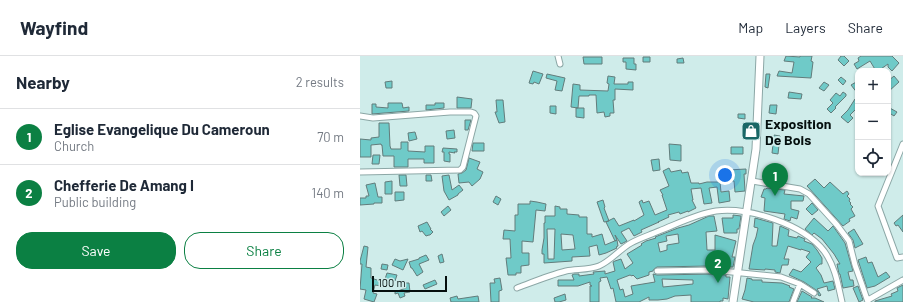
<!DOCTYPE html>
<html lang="en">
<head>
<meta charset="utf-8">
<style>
	:root { --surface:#fff; --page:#f6f6f7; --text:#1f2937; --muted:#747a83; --line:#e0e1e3; --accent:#0b8043 }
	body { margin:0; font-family:Barlow,sans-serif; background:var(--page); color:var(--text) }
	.controls { position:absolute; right:12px; top:12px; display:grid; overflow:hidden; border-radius:8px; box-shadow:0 1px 3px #0004 }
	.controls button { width:36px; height:36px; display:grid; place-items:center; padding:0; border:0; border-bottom:1px solid var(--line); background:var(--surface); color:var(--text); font:20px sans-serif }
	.scale { position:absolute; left:12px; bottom:10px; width:75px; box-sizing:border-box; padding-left:4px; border:2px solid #050f0e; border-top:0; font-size:11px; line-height:14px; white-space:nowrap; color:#050f0e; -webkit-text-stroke:3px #cfecea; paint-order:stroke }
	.you { position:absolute; left:365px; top:119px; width:14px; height:14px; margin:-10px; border:3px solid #fff; border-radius:50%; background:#1a73e8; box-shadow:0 0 0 6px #1a73e833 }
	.badge { display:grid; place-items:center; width:26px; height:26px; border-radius:50%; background:var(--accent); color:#fff; font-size:13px; font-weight:700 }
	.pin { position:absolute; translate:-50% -33px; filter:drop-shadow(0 1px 2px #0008) }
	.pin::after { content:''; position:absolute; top:21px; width:14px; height:12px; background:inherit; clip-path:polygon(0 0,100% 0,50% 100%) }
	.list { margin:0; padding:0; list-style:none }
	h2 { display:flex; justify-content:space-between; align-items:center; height:52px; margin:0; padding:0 16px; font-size:17px }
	h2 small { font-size:13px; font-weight:400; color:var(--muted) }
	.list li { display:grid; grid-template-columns:26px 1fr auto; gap:12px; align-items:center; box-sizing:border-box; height:56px; padding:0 16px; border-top:1px solid var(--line) }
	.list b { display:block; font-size:15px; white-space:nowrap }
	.list p { margin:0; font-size:13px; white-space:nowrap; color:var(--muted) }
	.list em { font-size:13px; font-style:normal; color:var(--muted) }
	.actions { display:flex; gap:8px; padding:12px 16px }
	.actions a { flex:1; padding:9px 0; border:1px solid var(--accent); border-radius:16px; text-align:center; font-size:14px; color:var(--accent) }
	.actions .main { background:var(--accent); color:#fff }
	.icon { flex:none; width:22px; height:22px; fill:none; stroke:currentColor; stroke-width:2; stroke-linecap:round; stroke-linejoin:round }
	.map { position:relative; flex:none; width:543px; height:246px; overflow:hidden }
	header { display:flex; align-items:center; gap:24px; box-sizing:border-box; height:56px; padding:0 20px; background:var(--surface); border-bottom:1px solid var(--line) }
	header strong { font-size:19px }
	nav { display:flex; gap:22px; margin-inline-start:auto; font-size:14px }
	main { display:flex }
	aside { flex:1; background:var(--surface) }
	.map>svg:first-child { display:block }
</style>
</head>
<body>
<header>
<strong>Wayfind</strong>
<nav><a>Map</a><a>Layers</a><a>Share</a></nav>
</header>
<main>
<aside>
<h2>Nearby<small>2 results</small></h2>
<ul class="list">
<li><span class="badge">1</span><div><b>Eglise Evangelique Du Cameroun</b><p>Church</p></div><em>70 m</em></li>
<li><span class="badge">2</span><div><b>Chefferie De Amang I</b><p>Public building</p></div><em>140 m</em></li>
</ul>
<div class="actions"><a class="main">Save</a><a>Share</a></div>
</aside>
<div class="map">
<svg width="543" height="246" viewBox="0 0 543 246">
	<rect width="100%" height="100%" fill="#cfecea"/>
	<path fill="#6fcac8" stroke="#627c7b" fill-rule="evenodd" d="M 426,0 L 440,1 L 440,0 L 452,0 L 451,5 L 453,6 L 451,22 L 417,20 L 419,15 L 432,17 L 434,6 L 424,5 Z
		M 481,0 L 484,0 L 489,5 L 484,10 L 478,4 Z
		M 501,0 L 532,0 L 539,7 L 532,15 L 528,11 L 528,8 L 518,15 L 516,15 L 510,5 L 497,13 L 494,8 L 499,5 L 498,2 Z
		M 223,1 L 242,1 L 242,8 L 224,8 Z
		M 283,1 L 290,1 L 290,6 L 283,6 Z
		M 263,2 L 274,2 L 274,8 L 276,8 L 276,14 L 266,13 L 266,6 L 263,6 Z
		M 323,2 L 324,7 L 317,7 L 317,3 Z
		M 173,15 L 183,18 L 179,28 L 174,26 L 173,28 L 169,27 Z
		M 187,18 L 205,22 L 202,35 L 195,34 L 197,25 L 186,22 Z
		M 406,18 L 410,18 L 408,32 L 405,31 Z
		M 248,20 L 255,21 L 254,28 L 268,28 L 268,26 L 273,26 L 273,34 L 255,33 L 255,44 L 253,44 L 254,57 L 250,57 L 250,60 L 245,61 L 244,56 L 237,57 L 236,39 L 229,39 L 229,40 L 219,40 L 218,52 L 211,51 L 213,28 L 220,29 L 220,34 L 248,35 L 249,28 L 247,27 Z
		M 534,20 L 539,26 L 528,36 L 528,25 Z
		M 481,21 L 486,25 L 483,29 L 478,24 Z
		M 32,25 L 32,32 L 26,32 L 25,26 Z
		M 498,25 L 498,38 L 491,29 Z
		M 464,26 L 469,29 L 464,35 L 459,32 Z
		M 429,36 L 442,38 L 441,43 L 428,42 Z
		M 483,36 L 486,38 L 486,40 L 475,51 L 476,52 L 471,57 L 467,53 L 473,47 L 470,44 L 476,37 L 480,40 Z
		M 97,41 L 112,43 L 111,52 L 97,52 Z
		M 495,43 L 498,46 L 498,56 L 495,54 L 490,59 L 493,62 L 488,67 L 481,61 L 488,54 Z
		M 136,44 L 143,44 L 145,66 L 139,67 L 135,56 L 137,56 Z
		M 28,47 L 42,47 L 43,52 L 49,51 L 49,55 L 12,58 L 12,48 L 16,48 L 16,51 L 28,52 Z
		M 75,47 L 84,47 L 84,52 L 66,54 L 66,49 L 75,49 Z
		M 410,49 L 417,49 L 416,58 L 409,57 Z
		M 190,50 L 196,50 L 196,58 L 190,57 Z
		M 528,51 L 537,56 L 534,60 L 528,56 Z
		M 216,52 L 224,52 L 224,62 L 216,61 Z
		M 378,58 L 385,58 L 385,63 L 378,62 Z
		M 105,64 L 111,64 L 108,74 L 105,74 Z
		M 19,67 L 29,67 L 30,90 L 31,93 L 41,93 L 41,86 L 48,86 L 48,95 L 65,96 L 65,90 L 74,90 L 74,107 L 64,107 L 64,103 L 48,103 L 48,111 L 34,111 L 34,100 L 23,100 L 22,89 L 21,89 L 21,88 L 11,89 L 11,101 L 0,101 L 0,83 L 11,84 L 11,82 L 19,81 Z
		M 411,68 L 417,69 L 416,74 L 410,73 Z
		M 94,74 L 95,82 L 87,83 L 86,75 Z
		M 55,76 L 57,83 L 49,85 L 48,77 Z
		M 414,79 L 420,80 L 418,98 L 412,97 Z
		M 113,87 L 124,87 L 124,95 L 112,95 Z
		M 309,88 L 321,89 L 321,105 L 310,104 Z
		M 371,91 L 383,91 L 383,98 L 371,98 Z
		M 83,92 L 97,93 L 97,96 L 94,96 L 95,97 L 89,96 L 89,98 L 90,98 L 90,106 L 84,105 L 84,96 L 82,96 Z
		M 13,99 L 20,99 L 19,108 L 12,108 Z
		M 109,102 L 120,106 L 117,113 L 123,116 L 120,123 L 112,130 L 109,126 L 99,127 L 98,118 L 102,117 L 106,114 Z
		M 299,103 L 300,114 L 293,115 L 291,104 Z
		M 309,112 L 311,116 L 321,114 L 322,117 L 328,116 L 331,127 L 339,127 L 339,128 L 347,126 L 360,126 L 361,136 L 369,135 L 370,145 L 359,147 L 357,131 L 349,132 L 352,147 L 344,148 L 341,132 L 331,133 L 333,144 L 332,144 L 336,152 L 328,156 L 328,155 L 320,158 L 319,156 L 308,159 L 309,161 L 298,166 L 299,166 L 281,174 L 282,176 L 274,180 L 269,172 L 261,176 L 267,185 L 261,188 L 255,179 L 257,184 L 255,185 L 246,166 L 254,162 L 259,170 L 274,164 L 274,165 L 284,159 L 279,146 L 282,144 L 283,147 L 289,145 L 295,159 L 307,154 L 302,139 L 303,139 L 300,134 L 309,130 L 303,115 Z
		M 386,113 L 386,118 L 384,118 L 385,135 L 375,136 L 374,125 L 371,125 L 371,120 L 368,120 L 368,114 Z
		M 39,119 L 46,119 L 47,130 L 40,130 Z
		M 66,119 L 71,119 L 72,125 L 66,125 Z
		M 89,119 L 92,134 L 99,129 L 103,134 L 98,138 L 98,139 L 89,144 L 84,135 L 82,120 Z
		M 455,123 L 464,132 L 470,126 L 483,138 L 487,135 L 489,138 L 487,140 L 490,143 L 489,145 L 491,147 L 490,148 L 493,151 L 491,153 L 495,160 L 489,163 L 490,165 L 483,170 L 447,130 Z
		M 32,125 L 32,138 L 25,138 L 25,126 Z
		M 15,127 L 18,141 L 22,141 L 22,147 L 14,147 L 14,148 L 0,149 L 0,142 L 6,142 L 6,140 L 9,140 L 6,129 Z
		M 407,132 L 425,134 L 424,138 L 444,140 L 443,145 L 431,145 L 431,153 L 439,155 L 437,163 L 431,161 L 430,165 L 424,163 L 425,158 L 404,155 L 405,142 L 401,141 L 404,133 L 406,133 Z
		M 35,136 L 44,136 L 44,144 L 35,145 Z
		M 136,140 L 141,143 L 138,149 L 133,146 Z
		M 243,144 L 245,151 L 244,152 L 249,165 L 244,166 L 237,146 Z
		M 170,145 L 177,146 L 186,148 L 185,155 L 176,154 L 173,186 L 162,185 L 162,197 L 169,197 L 169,209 L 161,210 L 161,217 L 156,217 L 156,219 L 148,219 L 146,202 L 151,202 L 150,183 L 143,183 L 144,174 L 155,175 L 155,159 L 158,159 L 158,148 L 170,148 Z
		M 452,147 L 458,154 L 452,159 L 446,153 Z
		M 88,150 L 91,154 L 84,160 L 81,156 Z
		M 195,150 L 200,151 L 200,153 L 207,153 L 207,158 L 219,159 L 219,161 L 227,161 L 227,178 L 232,178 L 232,181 L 242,178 L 245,189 L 257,184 L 258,190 L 256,191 L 257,192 L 246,197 L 239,199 L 237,189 L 229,191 L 230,200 L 212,201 L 212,205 L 184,207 L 184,198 L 182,198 L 182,194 L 184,182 L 184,167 L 185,167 L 185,160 L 195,160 ZM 187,173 L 195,173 L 194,203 L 188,203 ZM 201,178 L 213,179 L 215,193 L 202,194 Z
		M 373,159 L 381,160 L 379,173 L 377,173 L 377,177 L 364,177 L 362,162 L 373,162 Z
		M 543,159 L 543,176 L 538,169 L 536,170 L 534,167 Z
		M 349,160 L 354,160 L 357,175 L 346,176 L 347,194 L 355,194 L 355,179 L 376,185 L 372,201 L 375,201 L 373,211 L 368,211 L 367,206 L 357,205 L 358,203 L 349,203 L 349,210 L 297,211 L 294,213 L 293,215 L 289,216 L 289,219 L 277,223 L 273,219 L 272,220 L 270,219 L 257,224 L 260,234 L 263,233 L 265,241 L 273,238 L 271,230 L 295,226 L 293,218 L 297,219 L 352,218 L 366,219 L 366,221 L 370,221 L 368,243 L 363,242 L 363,245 L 360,245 L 360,246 L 331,246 L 331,239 L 315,240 L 307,243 L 298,244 L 289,244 L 289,241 L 279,246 L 256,246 L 253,232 L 251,233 L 247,221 L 240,222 L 241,225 L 239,226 L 239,246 L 230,246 L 230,230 L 232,230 L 230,229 L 230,226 L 218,230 L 198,230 L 198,224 L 214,224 L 212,219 L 214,218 L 219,218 L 219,220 L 234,218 L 233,216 L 245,215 L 245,218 L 255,215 L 253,206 L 255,205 L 261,203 L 265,213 L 273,207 L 267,198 L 282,189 L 281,188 L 286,185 L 296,182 L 295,181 L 318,172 L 329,169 ZM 318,178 L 319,187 L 307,189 L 307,194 L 300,196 L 298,187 L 307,185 L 306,180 ZM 302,223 L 333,224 L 333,228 L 303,231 Z
		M 395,162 L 413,167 L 412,190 L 417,190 L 420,170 L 429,174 L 428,180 L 437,182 L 438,180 L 445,183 L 444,185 L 452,188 L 457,194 L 462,202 L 462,208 L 460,208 L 456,212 L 461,219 L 464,227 L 473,225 L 475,233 L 468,235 L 467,230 L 457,233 L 461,239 L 460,240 L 458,239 L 458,236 L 456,234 L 444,226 L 429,219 L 433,213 L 441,216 L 451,206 L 446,201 L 450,196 L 441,193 L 441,194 L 428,190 L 424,203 L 429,203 L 428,209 L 422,209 L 420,217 L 415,216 L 415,214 L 405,213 L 405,214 L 389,213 L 393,189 L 396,181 L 398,172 L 394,171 Z
		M 454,162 L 468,175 L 473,170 L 485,187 L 493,215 L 488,216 L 490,224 L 493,224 L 494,230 L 483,232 L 480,218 L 479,218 L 477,208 L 480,208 L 474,198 L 462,183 L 454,177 L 452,179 L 445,173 Z
		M 67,166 L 71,173 L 70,173 L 73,176 L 70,179 L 69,179 L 66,180 L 62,175 L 60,176 L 58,170 Z
		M 494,173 L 503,188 L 495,192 L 493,184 L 488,177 Z
		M 4,190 L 8,191 L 6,211 L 11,212 L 11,222 L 23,226 L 21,230 L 15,229 L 13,237 L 17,238 L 14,246 L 4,243 L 6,234 L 0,233 L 2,208 L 0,208 L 0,205 Z
		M 82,198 L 84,206 L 80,207 L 78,200 Z
		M 66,199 L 69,204 L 59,208 L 63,216 L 57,220 L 52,212 L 51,212 L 49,206 L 59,203 L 59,202 Z
		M 506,201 L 508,207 L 512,206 L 518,221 L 526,216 L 530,221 L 515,230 L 507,232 L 498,204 Z
		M 35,203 L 40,205 L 48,203 L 43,214 L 32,209 Z
		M 22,208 L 28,209 L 27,214 L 21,213 Z
		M 27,217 L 37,219 L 35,225 L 25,223 Z
		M 140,222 L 142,234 L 139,235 L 139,246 L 131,246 L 130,227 L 135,227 L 134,223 Z
		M 387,222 L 392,223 L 392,224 L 402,224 L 402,226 L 422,227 L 430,230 L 429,231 L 434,233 L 429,246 L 394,246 L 382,243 L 385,234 Z
		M 75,224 L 77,228 L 65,233 L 63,229 Z
		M 45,227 L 49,227 L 50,236 L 44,237 L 45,240 L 40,242 L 38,237 L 35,238 L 35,236 L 46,232 Z
		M 543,229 L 543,246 L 515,246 L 515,245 L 532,240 L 531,238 L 538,235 L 537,232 Z
		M 498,230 L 503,244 L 499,246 L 493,232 Z
		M 442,235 L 452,241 L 451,242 L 455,242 L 464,246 L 437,246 Z
		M 205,238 L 206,244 L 199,246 L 195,246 L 194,242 Z
		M 97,240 L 98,243 L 118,240 L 119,246 L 91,246 L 90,242 Z"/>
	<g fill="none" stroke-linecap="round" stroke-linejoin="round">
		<g stroke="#8ca7a6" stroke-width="7">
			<path id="minor" d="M 198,0 L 200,8
				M 0,60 L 13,62 L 90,56 L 111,56 L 114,57 L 116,60 L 103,111 L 100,114 L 0,116
				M 543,88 L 518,150 L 537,202 L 543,201
				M 392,125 L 440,133 L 449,138 L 477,169 L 489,185 L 495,209 L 508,246
				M 297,215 L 352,214 L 421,221 L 440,228 L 454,237
				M 157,232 C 173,226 190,219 206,215 C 217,213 229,214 239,210 C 251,205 260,193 271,187 C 280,182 290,179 299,175 C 317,168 336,158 356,155 C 389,151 443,168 464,195 C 475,210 478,228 482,246
				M 508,244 L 543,224
				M 433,246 L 440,228"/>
		</g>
		<g stroke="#8ca7a6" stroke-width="9">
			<path id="secondary" d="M 373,246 L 396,93 L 400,0"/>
		</g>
		<use href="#minor" stroke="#fff" stroke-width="5"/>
		<use href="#secondary" stroke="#fff" stroke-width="7"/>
	</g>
	<defs>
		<g id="shop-square" transform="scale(1)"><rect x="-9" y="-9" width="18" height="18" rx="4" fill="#1a6766" stroke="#cfecea"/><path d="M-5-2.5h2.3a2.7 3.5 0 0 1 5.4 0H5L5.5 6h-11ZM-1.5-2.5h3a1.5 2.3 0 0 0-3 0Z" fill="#fff"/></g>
	</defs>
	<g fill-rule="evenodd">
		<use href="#shop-square" x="391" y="75"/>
	</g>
	<g text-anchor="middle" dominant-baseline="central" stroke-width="4" stroke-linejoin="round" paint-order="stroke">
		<g font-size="14" font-weight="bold" fill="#050f0e" stroke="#cfecea" text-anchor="start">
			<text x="405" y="67">Exposition<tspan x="405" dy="16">De Bois</tspan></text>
		</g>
	</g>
</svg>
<div class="controls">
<button>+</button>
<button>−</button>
<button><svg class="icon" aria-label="locate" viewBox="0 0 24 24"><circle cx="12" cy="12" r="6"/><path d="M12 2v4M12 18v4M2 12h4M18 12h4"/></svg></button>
</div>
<div class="scale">100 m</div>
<div class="you"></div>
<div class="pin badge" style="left:415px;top:140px">1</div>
<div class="pin badge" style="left:358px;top:227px">2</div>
</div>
</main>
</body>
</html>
